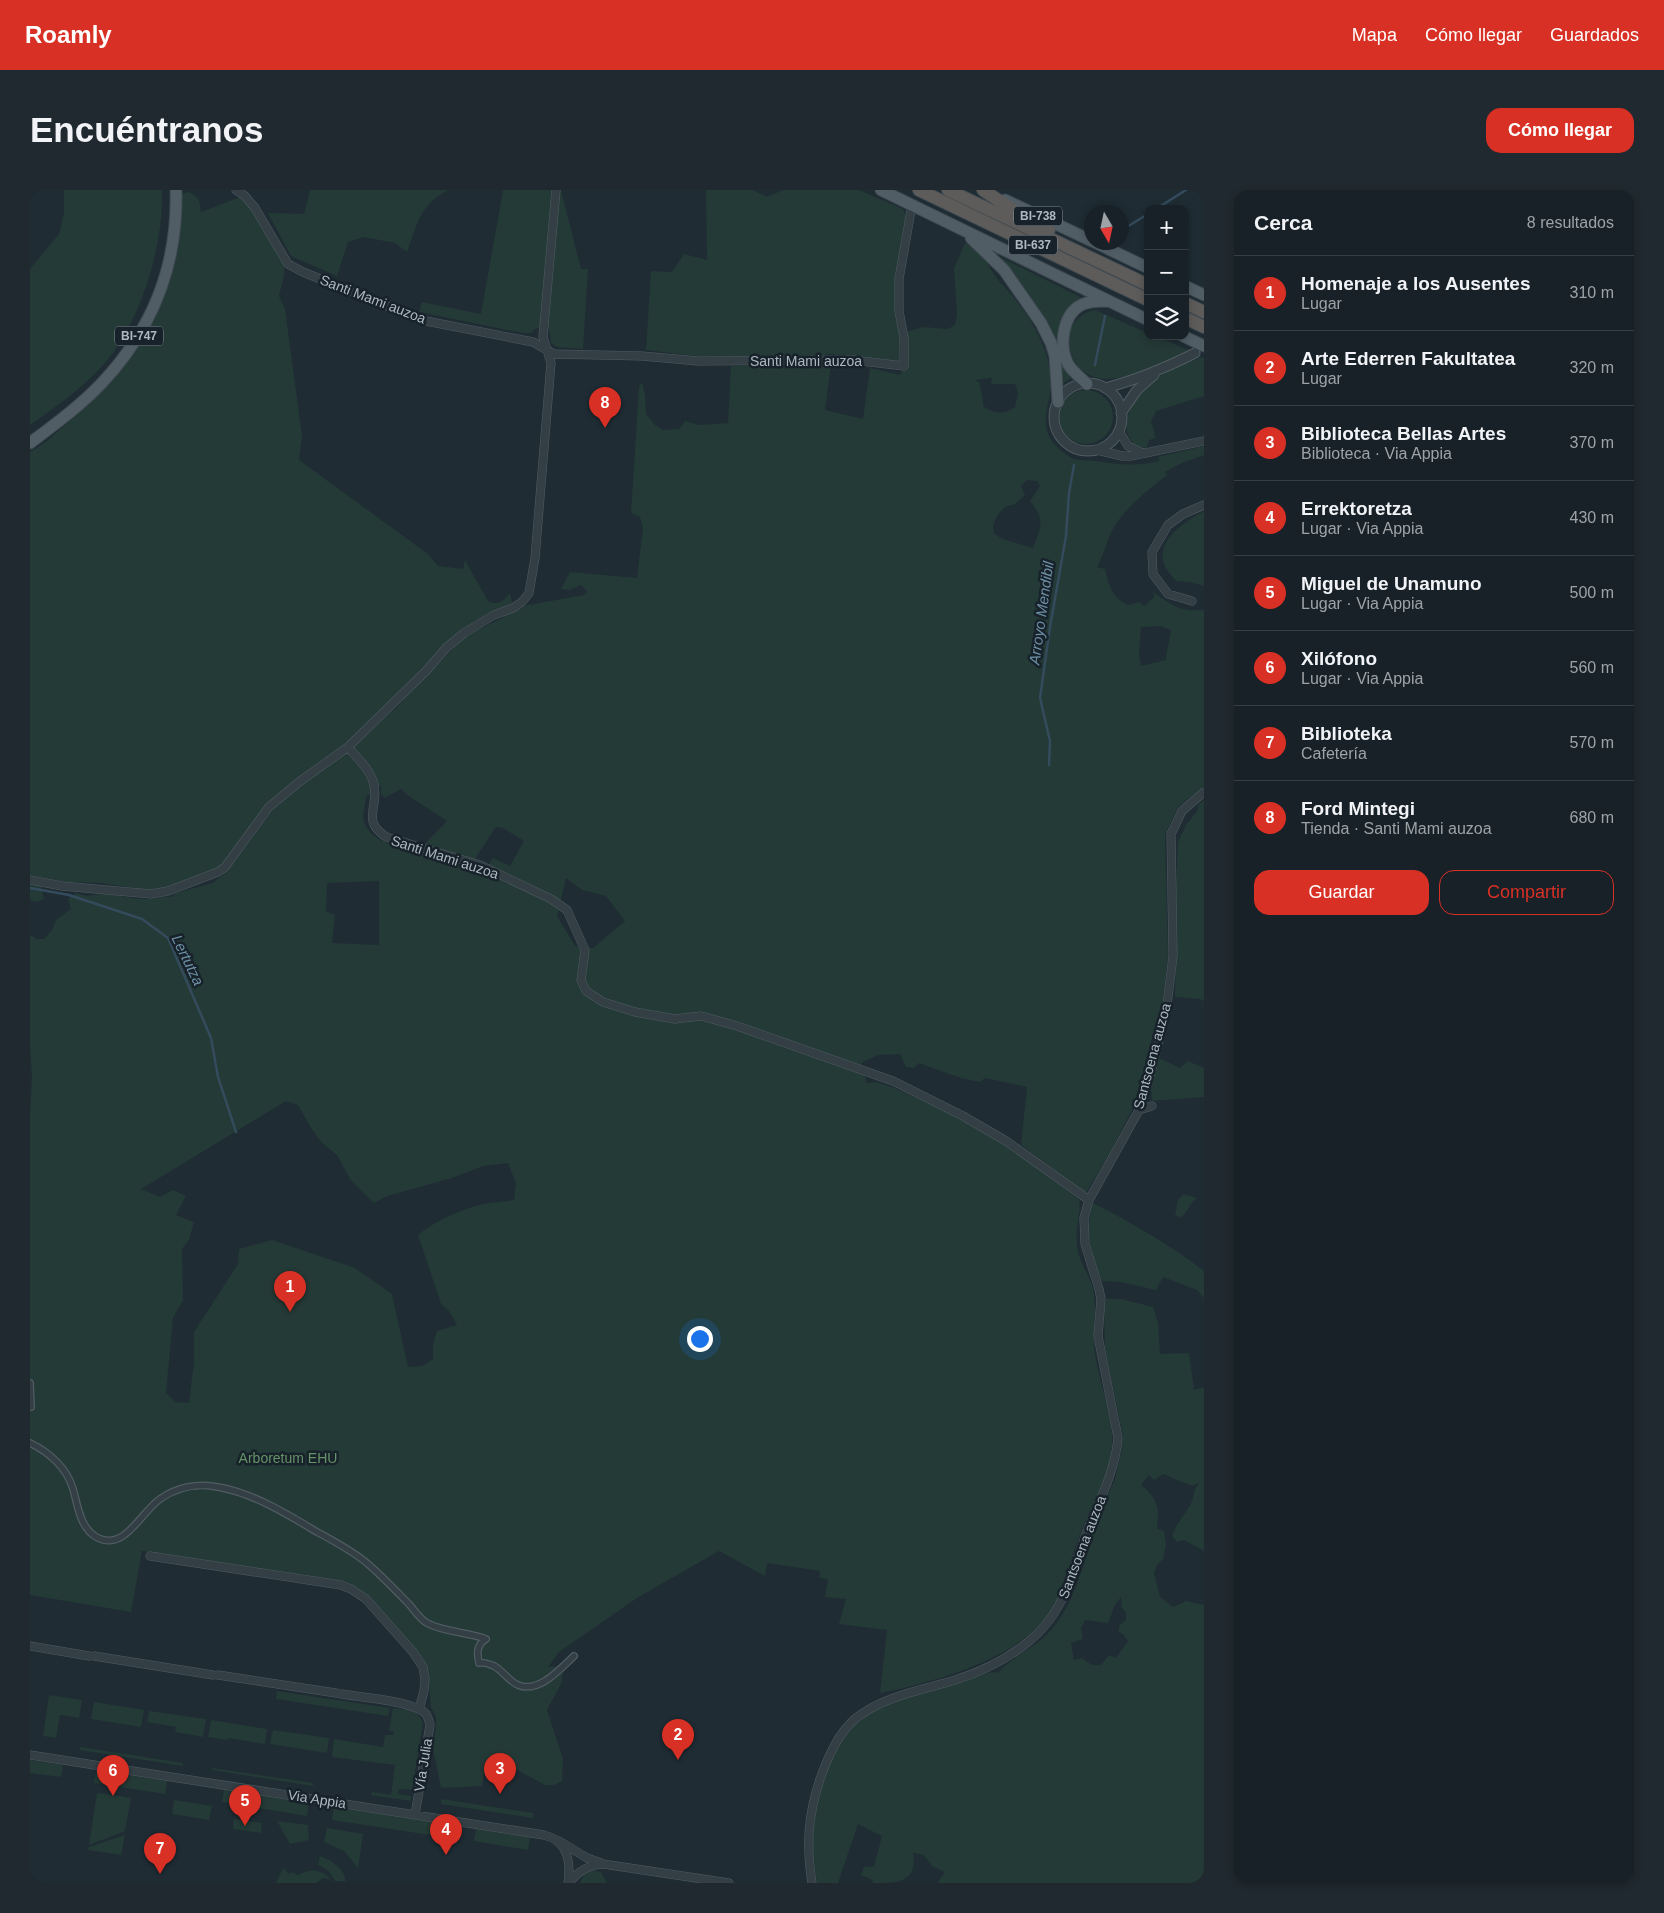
<!DOCTYPE html>
<html lang="es">
<head>
<meta charset="utf-8">
<style>
	:root { --surface:#172127; --page:#20292f; --text:#f1f3f6; --muted:#9ea3a7; --line:#363e44; --accent:#d93025 }
	body { margin:0; font-family:Arial,sans-serif; background:var(--page); color:var(--text) }
	.controls { position:absolute; right:15px; top:15px; display:grid; overflow:hidden; border-radius:10px; box-shadow:0 2px 8px #0003 }
	.controls button { width:45px; height:45px; display:grid; place-items:center; padding:0; border:0; border-bottom:1px solid var(--line); background:var(--surface); color:var(--text); font:25px sans-serif }
	.compass { position:absolute; left:1054px; top:15px; width:45px; height:45px; border-radius:50%; background:var(--surface); box-shadow:0 2px 8px #0003; rotate:171deg }
	.you { position:absolute; left:669px; top:1148px; width:18px; height:18px; margin:-12px; border:4px solid #fff; border-radius:50%; background:#1a73e8; box-shadow:0 0 0 8px #1a73e833 }
	.badge { display:grid; place-items:center; width:32px; height:32px; border-radius:50%; background:var(--accent); color:#fff; font-size:16px; font-weight:700 }
	.pin { position:absolute; translate:-50% -41px; filter:drop-shadow(0 1px 2px #0008) }
	.pin::after { content:''; position:absolute; top:26px; width:18px; height:15px; background:inherit; clip-path:polygon(0 0,100% 0,50% 100%) }
	.list { margin:0; padding:0; list-style:none }
	h2 { display:flex; justify-content:space-between; align-items:center; height:65px; margin:0; padding:0 20px; font-size:21px }
	h2 small { font-size:16px; font-weight:400; color:var(--muted) }
	.list li { display:grid; grid-template-columns:32px 1fr auto; gap:15px; align-items:center; box-sizing:border-box; height:75px; padding:0 20px; border-top:1px solid var(--line) }
	.list b { display:block; font-size:19px; white-space:nowrap }
	.list p { margin:0; font-size:16px; white-space:nowrap; color:var(--muted) }
	.list em { font-size:16px; font-style:normal; color:var(--muted) }
	.actions { display:flex; gap:10px; padding:15px 20px }
	.actions a { flex:1; padding:11px 0; border:1px solid var(--accent); border-radius:15px; text-align:center; font-size:18px; color:var(--accent) }
	.actions .main { background:var(--accent); color:#fff }
	.icon { flex:none; width:28px; height:28px; fill:none; stroke:currentColor; stroke-width:2; stroke-linecap:round; stroke-linejoin:round }
	.map { position:relative; flex:none; width:1174px; height:1693px; overflow:hidden; border-radius:15px }
	header { display:flex; align-items:center; gap:30px; box-sizing:border-box; height:70px; padding:0 25px; background:var(--accent); color:#fff }
	header strong { font-size:24px }
	nav { display:flex; gap:28px; margin-inline-start:auto; font-size:18px }
	.intro { display:flex; align-items:center; justify-content:space-between; box-sizing:border-box; height:120px; padding:0 30px }
	h1 { margin:0; font-size:35px }
	.button { padding:12px 22px; border-radius:15px; background:var(--accent); color:#fff; font-size:18px; font-weight:700 }
	main { display:flex; gap:30px; padding:0 30px }
	aside { flex:1; background:var(--surface); border-radius:15px; box-shadow:0 2px 8px #0003 }
	.map>svg:first-child { display:block }
</style>
</head>
<body>
<header>
<strong>Roamly</strong>
<nav><a>Mapa</a><a>Cómo llegar</a><a>Guardados</a></nav>
</header>
<div class="intro"><h1>Encuéntranos</h1><a class="button">Cómo llegar</a></div>
<main>
<div class="map">
<svg width="1174" height="1693" viewBox="0 0 1174 1693">
	<rect width="100%" height="100%" fill="#1f2c34"/>
	<path fill="#243a36" fill-rule="evenodd" d="M 34,0 L 132,0 C 134,55 111,132 74,174 C 53,198 26,217 0,235 L 0,79 L 29,44 L 34,23 Z
		M 280,0 L 418,0 C 389,16 388,33 377,62 L 365,53 L 334,47 L 318,52 L 307,86 L 261,66 L 238,23 L 274,24 Z
		M 473,0 L 531,0 L 551,79 L 558,79 L 553,159 L 527,157 L 521,153 L 519,140 L 506,138 L 501,143 L 493,143 L 389,122 L 392,112 L 451,124 Z
		M 676,0 L 723,0 L 737,7 L 753,0 L 829,0 L 873,19 L 876,25 L 865,93 L 865,121 L 870,144 L 869,171 L 801,164 L 784,166 L 665,166 L 616,160 L 621,81 L 642,82 L 654,64 L 677,70 Z
		M 158,2 C 169,6 170,11 171,22 L 210,7 C 220,15 253,65 254,76 C 256,86 251,96 249,106 L 255,119 L 272,246 L 269,270 L 398,364 L 408,376 L 433,379 L 435,370 L 458,411 C 468,416 473,411 480,403 L 482,413 L 454,428 L 383,490 L 317,552 L 263,592 L 242,609 L 231,621 L 192,674 L 185,680 L 171,687 L 132,699 L 118,700 L 70,693 L 36,692 L 0,685 L 0,262 L 17,251 L 67,207 L 86,185 L 108,156 L 151,30 L 152,4 Z
		M 935,53 C 942,57 948,61 953,67 C 959,75 963,85 970,92 C 995,118 1018,152 1021,188 C 1023,208 1009,228 1020,248 C 1024,255 1035,265 1042,268 C 1049,271 1057,270 1065,271 C 1087,274 1106,277 1129,271 L 1128,267 L 1174,256 L 1174,265 L 1152,273 L 1135,282 L 1137,285 C 1118,300 1097,316 1084,337 C 1077,350 1074,364 1067,377 L 1075,379 C 1078,394 1083,409 1098,415 L 1109,412 L 1114,416 L 1125,406 L 1122,401 C 1142,415 1148,422 1174,420 L 1174,596 L 1148,617 L 1135,645 L 1138,766 L 1133,809 L 1127,840 L 1121,851 L 1109,906 L 1081,961 L 1056,1003 L 991,955 L 997,897 L 955,888 L 950,892 C 929,889 909,880 889,873 L 884,878 L 876,877 L 870,864 L 848,865 L 831,873 L 837,893 L 846,892 L 862,897 L 925,926 L 976,956 L 1049,1009 C 1051,1020 1048,1028 1047,1039 C 1046,1045 1047,1054 1048,1061 C 1051,1076 1062,1089 1064,1103 C 1067,1123 1062,1144 1065,1164 C 1069,1191 1080,1218 1082,1245 C 1084,1279 1064,1312 1051,1341 C 1041,1366 1037,1392 1024,1416 C 995,1468 905,1492 850,1503 L 857,1440 L 809,1434 L 816,1409 L 795,1407 L 798,1389 L 789,1388 L 790,1381 L 737,1373 L 735,1386 L 689,1361 L 607,1408 L 529,1462 L 518,1477 L 533,1476 L 532,1492 L 517,1520 L 533,1569 L 532,1591 L 524,1595 L 515,1595 L 466,1569 L 463,1585 L 454,1583 L 452,1596 L 411,1598 L 403,1559 L 406,1537 L 406,1527 L 401,1517 L 398,1484 L 393,1468 L 338,1405 L 318,1392 L 112,1361 L 101,1422 L 0,1405 L 0,924 L 2,888 L 0,855 L 0,745 L 7,749 L 14,749 L 22,740 L 26,730 L 41,719 L 38,709 L 46,703 C 60,709 64,703 76,704 C 89,705 102,709 115,709 C 125,710 133,705 142,707 L 146,703 L 183,693 L 197,681 L 243,620 L 269,597 L 316,563 L 369,515 L 380,501 L 390,493 L 434,447 L 498,415 L 554,405 L 557,401 L 551,395 L 540,400 L 531,399 L 540,382 L 607,388 L 613,338 L 610,327 L 601,323 L 609,197 L 612,192 L 615,205 L 616,224 L 625,235 L 633,240 L 649,239 L 655,231 L 669,235 L 698,233 L 701,176 L 736,175 L 748,177 L 761,175 L 801,175 L 795,220 L 833,229 L 840,178 L 870,185 L 876,174 L 876,142 L 893,137 L 918,139 L 925,135 L 927,125 L 924,78 ZM 962,188 L 961,194 L 985,194 L 988,203 L 985,217 C 973,225 964,224 953,216 C 954,207 950,201 950,193 L 945,190 ZM 997,290 L 1007,291 L 1010,296 L 1000,311 C 1016,331 1011,336 1003,358 L 973,349 L 964,344 L 963,335 L 968,324 L 975,317 L 985,314 L 995,305 L 991,296 ZM 1130,436 L 1141,440 C 1140,451 1136,460 1136,470 L 1111,476 L 1109,462 L 1111,437 ZM 351,595 L 351,604 L 355,608 L 371,599 L 380,607 L 417,631 L 387,662 C 370,657 339,652 334,631 C 332,624 336,613 336,607 ZM 466,637 L 473,638 L 494,651 L 480,676 L 463,668 L 451,685 L 439,678 ZM 536,688 L 552,700 L 576,706 L 595,731 L 563,758 L 545,756 L 527,726 ZM 349,691 L 349,755 L 302,753 L 305,725 L 296,721 L 297,693 ZM 256,911 L 268,915 L 281,938 L 292,953 L 307,965 L 320,989 L 344,1013 L 357,1006 L 422,988 L 453,976 L 478,973 L 486,993 L 484,1010 C 474,1012 463,1012 453,1014 C 430,1020 406,1030 388,1045 L 411,1114 L 419,1121 L 427,1135 L 407,1141 L 403,1154 L 403,1169 L 392,1176 L 378,1177 L 362,1104 L 325,1078 L 242,1050 L 209,1059 L 208,1074 L 164,1142 L 164,1172 L 159,1213 L 145,1212 L 136,1203 L 143,1128 L 153,1110 L 152,1059 L 159,1050 L 164,1032 L 146,1025 L 156,1006 L 143,1000 L 130,1007 L 111,999 Z
		M 964,64 L 1056,110 L 1037,122 L 1030,135 L 1046,186 L 1033,193 L 1030,174 Z
		M 1065,120 L 1118,143 L 1118,146 L 1126,146 L 1158,160 C 1132,173 1106,189 1075,189 C 1037,188 1021,130 1065,120 Z
		M 1172,167 L 1174,168 L 1174,206 L 1126,221 L 1121,231 L 1126,248 L 1119,250 L 1117,258 L 1106,256 C 1080,233 1112,198 1133,184 C 1145,177 1160,172 1172,167 Z
		M1029 227a27 27 0 1 1 54 0a27 27 0 1 1-54 0Z
		M 1174,321 L 1174,396 L 1160,392 L 1146,391 C 1142,386 1136,380 1134,374 C 1126,349 1155,332 1174,321 Z
		M 1174,610 L 1174,811 L 1170,809 L 1145,807 L 1146,742 L 1144,735 L 1148,652 L 1156,635 L 1167,621 L 1169,614 Z
		M 0,693 L 11,696 L 14,709 L 6,712 L 0,710 Z
		M 1129,868 L 1150,878 L 1158,871 L 1174,878 L 1174,907 L 1122,911 L 1121,898 Z
		M 1154,1004 L 1167,1008 C 1159,1014 1158,1022 1150,1028 L 1145,1025 L 1148,1010 Z
		M 1063,1013 C 1102,1033 1139,1054 1174,1081 L 1174,1108 L 1167,1100 L 1133,1087 L 1126,1100 L 1091,1092 L 1072,1091 C 1061,1065 1054,1041 1063,1013 Z
		M 1076,1109 L 1092,1109 L 1123,1117 L 1128,1133 L 1130,1164 L 1159,1163 L 1164,1200 L 1174,1197 L 1174,1361 L 1154,1350 L 1147,1352 L 1142,1346 C 1146,1332 1157,1324 1162,1311 C 1165,1302 1163,1301 1169,1293 L 1162,1296 L 1133,1284 L 1124,1290 L 1119,1285 L 1111,1295 C 1120,1302 1127,1310 1128,1323 C 1128,1329 1126,1333 1128,1339 L 1134,1341 L 1136,1355 L 1133,1369 L 1127,1375 L 1124,1383 L 1130,1407 L 1143,1417 L 1156,1411 L 1174,1415 L 1174,1693 L 909,1693 L 909,1690 L 915,1682 L 902,1676 L 894,1665 L 883,1663 C 888,1693 867,1693 842,1693 L 843,1690 L 831,1685 L 834,1677 L 844,1676 L 852,1646 L 828,1634 L 808,1693 L 787,1693 C 785,1678 782,1663 783,1648 C 784,1611 801,1554 830,1530 C 850,1514 879,1507 903,1500 C 923,1494 949,1482 969,1482 C 981,1468 997,1461 1012,1449 C 1038,1427 1047,1393 1058,1362 L 1057,1353 L 1085,1289 L 1091,1263 L 1093,1246 L 1075,1158 L 1074,1117 ZM 1091,1407 L 1092,1418 L 1096,1422 L 1096,1430 L 1089,1436 L 1089,1442 L 1094,1445 L 1098,1451 L 1086,1468 L 1079,1465 L 1071,1475 L 1062,1475 L 1052,1468 L 1044,1470 L 1041,1453 L 1053,1449 L 1051,1439 L 1055,1430 L 1078,1433 L 1085,1415 Z
		M 247,1501 L 360,1518 L 358,1526 L 246,1509 Z
		M 19,1505 L 52,1510 L 49,1528 L 30,1525 L 26,1548 L 13,1546 Z
		M 64,1512 L 114,1520 L 111,1537 L 61,1529 Z
		M 363,1518 C 375,1520 389,1519 393,1533 L 382,1600 L 369,1599 L 368,1604 L 381,1606 L 381,1611 L 341,1605 L 342,1602 L 361,1605 L 365,1575 L 302,1567 L 304,1549 L 353,1557 L 355,1545 L 363,1545 L 364,1541 L 359,1541 Z
		M 119,1521 L 176,1529 L 173,1547 L 145,1542 L 146,1537 L 117,1532 Z
		M 181,1530 L 237,1539 L 235,1554 L 198,1548 L 197,1550 L 178,1547 Z
		M 243,1540 L 299,1548 L 297,1563 L 240,1554 Z
		M 50,1557 L 153,1573 L 153,1576 L 50,1560 Z
		M 0,1570 L 33,1575 L 31,1587 L 0,1583 Z
		M 182,1578 L 283,1593 L 283,1596 L 182,1580 Z
		M 66,1580 L 137,1591 L 135,1604 L 64,1593 Z
		M 194,1600 L 279,1613 L 277,1626 L 192,1612 Z
		M 67,1603 L 101,1608 L 95,1641 L 59,1655 Z
		M 411,1609 L 503,1623 L 503,1628 L 411,1614 Z
		M 144,1610 L 182,1616 L 179,1630 L 142,1624 Z
		M 304,1617 L 422,1635 L 420,1648 L 302,1630 Z
		M 204,1629 L 232,1633 L 231,1643 L 203,1639 Z
		M 247,1631 L 278,1635 L 279,1650 L 260,1654 Z
		M 297,1638 L 333,1644 L 328,1678 L 314,1661 L 294,1652 Z
		M 446,1639 L 500,1647 L 498,1660 L 444,1651 Z
		M 95,1645 L 91,1665 L 58,1660 L 59,1657 Z
		M 290,1666 C 303,1671 313,1677 316,1691 L 305,1691 L 299,1681 L 288,1675 Z
		M 253,1678 L 260,1684 L 262,1682 L 268,1685 C 281,1678 290,1679 301,1689 L 293,1688 L 286,1693 L 246,1693 Z
		M 561,1680 L 571,1682 L 577,1693 L 550,1693 L 554,1684 Z"/>
	<g fill="none" stroke-linecap="round" stroke-linejoin="round">
		<path stroke="#334b5c" stroke-width="2.5" d="M 1126,19 L 1156,0
			M 1092,40 L 1118,24
			M 1065,175 L 1075,126
			M 1019,575 L 1020,551 L 1010,508 L 1020,437 L 1036,346 L 1039,303 L 1044,275
			M 0,698 L 39,705 L 112,729 L 138,748 L 181,848 L 188,887 L 206,942"/>
		<g stroke="#505c63" stroke-width="8">
			<path id="pedestrian" d="M 0,1193 L 1,1217
				M 0,1253 C 19,1262 37,1278 43,1299 C 48,1316 50,1339 68,1348 C 95,1361 111,1322 130,1309 C 147,1297 168,1293 188,1297 C 223,1303 257,1324 287,1342 C 304,1351 323,1361 338,1374 C 353,1387 366,1401 379,1414 C 384,1420 390,1429 397,1433 C 413,1442 438,1442 456,1449 C 446,1455 447,1464 449,1473 C 455,1472 459,1474 464,1476 C 473,1481 480,1492 488,1495 C 509,1504 531,1478 544,1466"/>
		</g>
		<g stroke="#505c63" stroke-width="9">
			<path id="minor" d="M 206,0 L 215,6 L 225,18 L 258,74 L 273,82 L 391,130 L 503,152 L 524,164 L 612,166 L 668,171 L 823,170 L 874,176 L 874,148 L 869,121 L 869,89 L 882,15
				M 1089,241 L 1098,256 L 1113,263
				M 1067,260 L 1092,266 L 1101,266 L 1174,251
				M 1162,411 L 1138,404 L 1123,384 L 1122,362 L 1138,335 L 1153,324 L 1174,315
				M 318,557 C 327,568 341,580 344,595 C 349,618 331,630 356,647 L 450,675 L 521,709 L 537,720 L 555,760 L 551,790 L 556,801 L 573,812 L 605,822 L 645,829 L 671,826 L 707,836 L 863,891 L 933,926 L 976,951 L 1059,1010
				M 0,690 L 32,696 L 121,704 L 138,701 L 188,682 L 195,677 L 239,617 L 269,592 L 318,557 L 396,481 L 416,458 L 434,443 L 464,425 L 483,418 L 492,412 L 499,403 L 505,368 L 521,173 L 513,147 L 526,0
				M 1109,920 L 1122,916
				M 120,1366 L 311,1395 L 321,1399 L 336,1409 L 383,1462 L 393,1477 L 395,1489 L 394,1501 L 389,1519
				M 0,1456 L 59,1466
				M 64,1466 L 183,1485
				M 188,1485 L 306,1503
				M 311,1504 C 329,1507 384,1511 396,1524 C 398,1527 399,1531 400,1535 L 385,1625
				M 0,1565 L 514,1645 C 538,1651 541,1671 538,1693
				M 529,1651 L 557,1668 L 571,1673
				M 539,1693 C 548,1681 558,1675 573,1674 L 699,1693
				M 782,1693 C 776,1655 778,1625 790,1589 C 798,1567 808,1543 826,1528 C 854,1506 892,1500 925,1490 C 951,1482 977,1469 998,1452 C 1036,1422 1041,1383 1057,1341 C 1070,1310 1085,1281 1088,1248 L 1068,1146 L 1071,1109 L 1069,1099 L 1055,1054 L 1054,1028 L 1059,1010 L 1109,920 L 1118,893 L 1136,823 L 1143,766 L 1141,644 L 1152,621 L 1174,602"/>
		</g>
		<g stroke="#505c63" stroke-width="11">
			<path id="tertiary" d="M1024 227a34 34 0 1 1 68 0a34 34 0 1 1-68 0Z
				M 1075,198 C 1107,190 1135,178 1165,163
				M 1091,223 L 1107,200 L 1124,185"/>
		</g>
		<g stroke="#3c474f" stroke-width="13">
			<path id="primary" d="M 851,0 L 1118,130
				M 975,10 L 1062,51
				M 941,48 L 974,80 L 1011,133 L 1021,153 L 1025,166 L 1028,212
				M 1064,52 L 1118,78
				M 1155,96 L 1174,105
				M 1153,146 L 1174,156
				M 1057,194 C 1051,188 1042,181 1038,174 C 1029,157 1032,125 1051,115 C 1059,111 1069,111 1078,111
				M 0,253 C 24,235 50,216 71,194 C 123,139 148,76 146,0"/>
		</g>
		<g stroke="#3d4850" stroke-width="14">
			<path id="trunk" d="M 889,0 L 1118,110
				M 918,0 L 1118,95
				M 953,0 L 986,22 L 1019,40
				M 1155,113 L 1174,122
				M 1155,128 L 1174,137"/>
		</g>
		<use href="#pedestrian" stroke="#333e45" stroke-width="5.5"/>
		<use href="#minor" stroke="#333e45" stroke-width="8"/>
		<use href="#tertiary" stroke="#333e45" stroke-width="9"/>
		<use href="#primary" stroke="#505d65" stroke-width="11"/>
		<use href="#trunk" stroke="#5e5c5a" stroke-width="12"/>
	</g>
	<g text-anchor="middle" dominant-baseline="central" stroke-width="5" stroke-linejoin="round" paint-order="stroke">
		<g fill="#18222a" stroke="#808c94" stroke-width="1">
			<rect x="984" y="16.5" width="48" height="19" rx="4"/>
			<rect x="979" y="45.5" width="48" height="19" rx="4"/>
			<rect x="85" y="136.5" width="48" height="19" rx="4"/>
		</g>
		<g font-size="12" font-weight="bold" fill="#acb9c2">
			<text x="1008" y="26">BI-738</text>
			<text x="1003" y="55">BI-637</text>
			<text x="109" y="146">BI-747</text>
		</g>
		<g font-size="14" fill="#acb9c2" stroke="#18222a">
			<text transform="translate(343 109) rotate(21)">Santi Mami auzoa</text>
			<text x="776" y="171">Santi Mami auzoa</text>
			<text transform="translate(415 667) rotate(18)">Santi Mami auzoa</text>
			<text transform="translate(1122 866) rotate(-75)">Santsoena auzoa</text>
			<text transform="translate(1052 1357) rotate(-69)">Santsoena auzoa</text>
			<text transform="translate(393 1575) rotate(-81)">Vía Julia</text>
			<text transform="translate(287 1609) rotate(9)">Via Appia</text>
		</g>
		<g font-size="14" fill="#659268" stroke="#18222a">
			<text x="258" y="1268">Arboretum EHU</text>
		</g>
		<g font-size="15" font-style="italic" fill="#6e90a6" stroke="#18222a">
			<text transform="translate(1011 423) rotate(-82)">Arroyo Mendibil</text>
			<text transform="translate(158 770) rotate(64)">Lertutza</text>
		</g>
	</g>
</svg>
<div class="controls">
<button>+</button>
<button>−</button>
<button><svg class="icon" aria-label="layers" viewBox="0 0 24 24"><path d="M12 4l9 5-9 5-9-5zM3 14l9 5 9-5"/></svg></button>
</div>
<svg class="compass" viewBox="-18 -18 36 36"><path d="M0-13l5 13h-10z" fill="#e53935"/><path d="M0 13l5-13h-10z" fill="#9ea3a7"/></svg>
<div class="you"></div>
<div class="pin badge" style="left:260px;top:1122px">1</div>
<div class="pin badge" style="left:648px;top:1570px">2</div>
<div class="pin badge" style="left:470px;top:1604px">3</div>
<div class="pin badge" style="left:416px;top:1665px">4</div>
<div class="pin badge" style="left:215px;top:1636px">5</div>
<div class="pin badge" style="left:83px;top:1606px">6</div>
<div class="pin badge" style="left:130px;top:1684px">7</div>
<div class="pin badge" style="left:575px;top:238px">8</div>
</div>
<aside>
<h2>Cerca<small>8 resultados</small></h2>
<ul class="list">
<li><span class="badge">1</span><div><b>Homenaje a los Ausentes</b><p>Lugar</p></div><em>310 m</em></li>
<li><span class="badge">2</span><div><b>Arte Ederren Fakultatea</b><p>Lugar</p></div><em>320 m</em></li>
<li><span class="badge">3</span><div><b>Biblioteca Bellas Artes</b><p>Biblioteca · Via Appia</p></div><em>370 m</em></li>
<li><span class="badge">4</span><div><b>Errektoretza</b><p>Lugar · Via Appia</p></div><em>430 m</em></li>
<li><span class="badge">5</span><div><b>Miguel de Unamuno</b><p>Lugar · Via Appia</p></div><em>500 m</em></li>
<li><span class="badge">6</span><div><b>Xilófono</b><p>Lugar · Via Appia</p></div><em>560 m</em></li>
<li><span class="badge">7</span><div><b>Biblioteka</b><p>Cafetería</p></div><em>570 m</em></li>
<li><span class="badge">8</span><div><b>Ford Mintegi</b><p>Tienda · Santi Mami auzoa</p></div><em>680 m</em></li>
</ul>
<div class="actions"><a class="main">Guardar</a><a>Compartir</a></div>
</aside>
</main>
</body>
</html>
